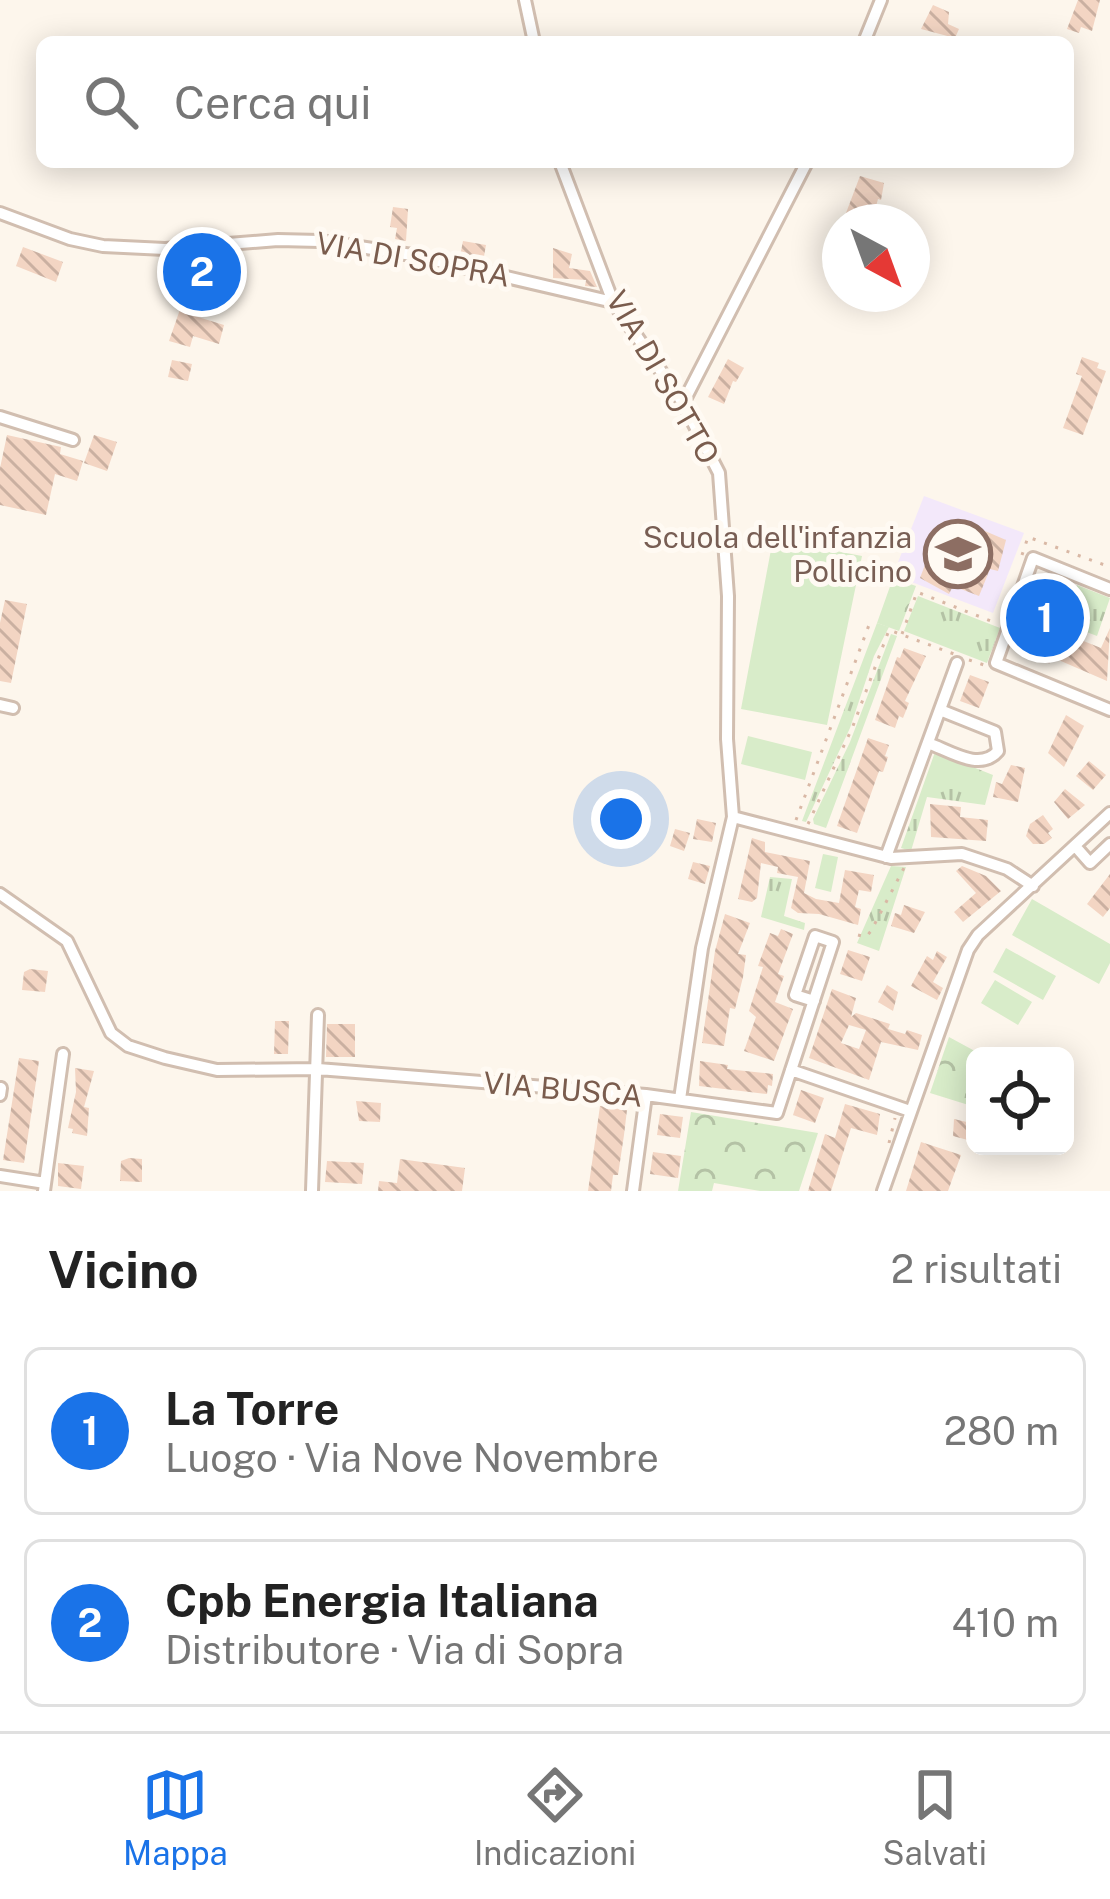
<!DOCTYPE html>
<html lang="it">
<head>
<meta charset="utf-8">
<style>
	:root { --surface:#fff; --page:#f6f6f6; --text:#222; --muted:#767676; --line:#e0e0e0; --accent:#1a73e8 }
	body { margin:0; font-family:"Public Sans",sans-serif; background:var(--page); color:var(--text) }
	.controls { position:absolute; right:36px; bottom:36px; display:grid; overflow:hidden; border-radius:18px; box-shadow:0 6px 30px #0003 }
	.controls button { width:108px; height:108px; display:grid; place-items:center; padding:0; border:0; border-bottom:3px solid var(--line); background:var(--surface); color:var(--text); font:60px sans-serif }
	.compass { position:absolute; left:822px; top:204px; width:108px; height:108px; border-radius:50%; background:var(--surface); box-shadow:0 6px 30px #0003; rotate:139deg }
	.you { position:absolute; left:621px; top:819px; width:42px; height:42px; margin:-30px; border:9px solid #fff; border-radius:50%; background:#1a73e8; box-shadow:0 0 0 18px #1a73e833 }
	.badge { display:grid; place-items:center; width:78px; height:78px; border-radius:50%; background:var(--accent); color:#fff; font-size:39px; font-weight:700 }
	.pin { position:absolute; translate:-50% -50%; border:6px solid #fff; box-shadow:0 3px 12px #0006 }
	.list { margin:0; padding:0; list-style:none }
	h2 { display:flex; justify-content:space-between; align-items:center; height:156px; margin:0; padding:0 48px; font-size:51px }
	h2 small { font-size:39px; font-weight:400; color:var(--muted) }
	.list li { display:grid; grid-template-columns:78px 1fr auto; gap:36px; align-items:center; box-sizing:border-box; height:168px; margin:0 24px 24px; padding:0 24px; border:3px solid var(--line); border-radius:18px }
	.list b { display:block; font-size:45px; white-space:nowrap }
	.list p { margin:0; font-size:39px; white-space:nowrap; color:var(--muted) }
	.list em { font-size:39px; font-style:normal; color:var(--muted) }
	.icon { flex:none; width:66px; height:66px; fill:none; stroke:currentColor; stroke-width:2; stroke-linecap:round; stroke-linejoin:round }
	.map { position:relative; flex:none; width:1110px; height:1191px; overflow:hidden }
	.search { position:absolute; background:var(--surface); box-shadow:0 6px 30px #0003; left:36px; right:36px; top:36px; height:132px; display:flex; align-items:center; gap:30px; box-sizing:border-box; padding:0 42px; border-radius:18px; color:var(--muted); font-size:45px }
	.sheet { height:540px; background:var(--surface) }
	nav { display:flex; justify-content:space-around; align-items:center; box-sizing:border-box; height:168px; border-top:3px solid var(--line); background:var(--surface); font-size:33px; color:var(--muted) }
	nav a { display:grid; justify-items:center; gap:6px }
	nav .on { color:var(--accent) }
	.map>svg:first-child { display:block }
</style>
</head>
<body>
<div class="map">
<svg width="1110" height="1191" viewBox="0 0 1110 1191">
	<defs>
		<pattern id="grass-tufts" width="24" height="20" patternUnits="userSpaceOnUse" patternTransform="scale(3)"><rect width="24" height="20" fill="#d8ecc9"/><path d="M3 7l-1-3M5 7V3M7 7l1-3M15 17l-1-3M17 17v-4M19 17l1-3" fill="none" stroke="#b4c2a5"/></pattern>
		<pattern id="park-crowns" width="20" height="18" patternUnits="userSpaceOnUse" patternTransform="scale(3)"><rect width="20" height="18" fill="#d8ecc9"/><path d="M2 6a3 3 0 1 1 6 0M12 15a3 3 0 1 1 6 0" fill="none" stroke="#b4c2a5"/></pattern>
		<pattern id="building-back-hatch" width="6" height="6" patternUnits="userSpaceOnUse" patternTransform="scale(3)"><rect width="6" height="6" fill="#f3d5c3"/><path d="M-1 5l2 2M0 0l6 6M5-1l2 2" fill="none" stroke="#cab0a1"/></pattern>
	</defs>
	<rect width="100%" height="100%" fill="#fdf6ec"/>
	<path fill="#f3e8fa" d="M 924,496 L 1024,533 L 993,613 L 893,575 Z"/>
	<path fill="url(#grass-tufts)" d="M 1077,585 L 1110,598 L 1097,636 L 1063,623 Z
		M 918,596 L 1000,628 L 987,663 L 904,631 Z
		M 877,623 L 889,627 L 874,656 L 850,728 L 806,822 L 802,821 Z
		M 891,634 L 897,636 L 826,828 L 814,824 L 813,819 L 850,742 Z
		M 935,752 L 993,775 L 985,805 L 927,797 L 911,851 L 901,848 Z
		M 891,866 L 906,867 L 879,951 L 857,943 Z
		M 770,877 L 792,879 L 784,916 L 805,923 L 804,930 L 761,917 Z"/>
	<path fill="url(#park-crowns)" d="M 893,578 L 916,586 L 899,631 L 877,623 Z
		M 823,854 L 838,857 L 831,892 L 815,888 Z
		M 949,1037 L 984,1056 L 975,1056 L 975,1107 L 930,1093 Z
		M 691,1112 L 818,1133 L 799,1191 L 760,1191 L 714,1183 L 712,1191 L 678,1191 Z"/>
	<path fill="#d8ecc9" d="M 773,539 L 862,556 L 827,725 L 741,709 Z
		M 748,736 L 812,752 L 805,780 L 741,764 Z
		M 1032,899 L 1110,944 L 1110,963 L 1099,984 L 1012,935 Z
		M 1006,948 L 1056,976 L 1043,1000 L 993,972 Z
		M 995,980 L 1032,1002 L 1018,1025 L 981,1003 Z"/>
	<path fill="url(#building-back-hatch)" fill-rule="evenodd" d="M 1078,0 L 1100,0 L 1092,31 L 1081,27 L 1079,33 L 1067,29 Z
		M 933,5 L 949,12 L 948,24 L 959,29 L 955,38 L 921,29 Z
		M 860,176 L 884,183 L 881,200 L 878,199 L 872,221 L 846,213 Z
		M 393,207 L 408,209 L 406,241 L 395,239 L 397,228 L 390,227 Z
		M 463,241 L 486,245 L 483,262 L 460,256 Z
		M 23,247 L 63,262 L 56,282 L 16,266 Z
		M 553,248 L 572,254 L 569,268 L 590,271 L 597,287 L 585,286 L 586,280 L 553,278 Z
		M 233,259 L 242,261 L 242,280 L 220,275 L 215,291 L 200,286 L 195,304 L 201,306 L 198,317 L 224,325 L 219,344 L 193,336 L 190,347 L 169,341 L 192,275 L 212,278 L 219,266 L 230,269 Z
		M 1082,357 L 1099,363 L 1097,368 L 1106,371 L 1083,435 L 1063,428 L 1082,376 L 1076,374 Z
		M 728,359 L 744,368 L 736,382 L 733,381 L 724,404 L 708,397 Z
		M 172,360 L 192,364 L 188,381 L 168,377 Z
		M 7,435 L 61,447 L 60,454 L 83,461 L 77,481 L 55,474 L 46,515 L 0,505 L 0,468 Z
		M 94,435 L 117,442 L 107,471 L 84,463 Z
		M 978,528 L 1006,540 L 998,571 L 990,569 L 979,596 L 953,586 L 949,594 L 920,578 L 931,549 L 961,557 Z
		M 1048,584 L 1066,591 L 1051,628 L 1101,648 L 1110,628 L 1107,681 L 1024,645 Z
		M 5,600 L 27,604 L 11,683 L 0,681 L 0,623 Z
		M 904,648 L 926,656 L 905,701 L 909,703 L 903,718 L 899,716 L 895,728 L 875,720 L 897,657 L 900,658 Z
		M 970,675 L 989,682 L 979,708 L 960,701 Z
		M 1066,715 L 1084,726 L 1064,767 L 1048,753 Z
		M 868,738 L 889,745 L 885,756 L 888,757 L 883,772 L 879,771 L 857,833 L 837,826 Z
		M 1089,761 L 1106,775 L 1093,790 L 1076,776 Z
		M 1011,765 L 1025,768 L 1018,802 L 993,797 L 996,782 L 1002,784 Z
		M 1065,789 L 1085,805 L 1068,819 L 1054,802 Z
		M 930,804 L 961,807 L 960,817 L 988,820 L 986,841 L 931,837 Z
		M 1043,815 L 1053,829 L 1048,833 L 1052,838 L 1044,844 L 1033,844 L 1026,836 L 1030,824 Z
		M 697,819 L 716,823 L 712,842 L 693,839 Z
		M 675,829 L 690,833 L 684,851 L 670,846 Z
		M 752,838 L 765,842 L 765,852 L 810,861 L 804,893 L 816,899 L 839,903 L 845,870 L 874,875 L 871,892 L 859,890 L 855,907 L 861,909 L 858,925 L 819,914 L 798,913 L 791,908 L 798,877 L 777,873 L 778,867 L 761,863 L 757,898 L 752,902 L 738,899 Z
		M 693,862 L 710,866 L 705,884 L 688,879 Z
		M 962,866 L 986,876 L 1001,891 L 963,922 L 954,912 L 976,893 L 956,871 Z
		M 1110,874 L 1110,908 L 1103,917 L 1087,904 Z
		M 904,905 L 925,912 L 914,933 L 891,926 L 895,913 L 901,915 Z
		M 725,914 L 750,923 L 738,954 L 746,955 L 743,977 L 735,1009 L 730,1008 L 724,1046 L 702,1043 L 715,951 Z
		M 781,929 L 793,934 L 778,974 L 784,976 L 775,1002 L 793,1009 L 774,1061 L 744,1051 L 756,1017 L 749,1011 L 763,967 L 758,966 L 770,933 L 778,936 Z
		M 848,950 L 870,957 L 862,981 L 840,974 Z
		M 937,951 L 947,957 L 933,982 L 943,988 L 937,1000 L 911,986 L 927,956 L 933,960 Z
		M 30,969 L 48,971 L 45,992 L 22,990 L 24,972 Z
		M 887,985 L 898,992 L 893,1011 L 878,1002 Z
		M 832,989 L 856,998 L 851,1017 L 856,1013 L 890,1024 L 888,1029 L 905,1034 L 907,1030 L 922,1035 L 918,1050 L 881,1042 L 869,1080 L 809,1058 ZM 849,1025 L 866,1030 L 859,1049 L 841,1043 Z
		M 275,1021 L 289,1021 L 288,1054 L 274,1054 Z
		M 327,1024 L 355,1024 L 355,1057 L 326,1057 Z
		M 19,1058 L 39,1061 L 24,1163 L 3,1160 Z
		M 700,1061 L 728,1065 L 727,1069 L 773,1074 L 772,1086 L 768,1085 L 767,1094 L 699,1086 Z
		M 75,1068 L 94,1071 L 84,1107 L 89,1108 L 87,1136 L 72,1133 L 73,1129 L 68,1128 L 76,1092 Z
		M 801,1090 L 824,1098 L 815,1123 L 793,1115 Z
		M 356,1101 L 381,1103 L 380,1122 L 359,1121 Z
		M 845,1104 L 880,1114 L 877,1135 L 851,1128 L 831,1191 L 808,1191 L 825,1134 L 835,1138 Z
		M 600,1106 L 627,1110 L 624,1135 L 618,1175 L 613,1175 L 611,1191 L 588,1191 Z
		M 660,1114 L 683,1117 L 680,1138 L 657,1135 Z
		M 954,1119 L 975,1124 L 975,1142 L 953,1136 Z
		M 921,1142 L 961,1155 L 948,1191 L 906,1191 Z
		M 653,1152 L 681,1156 L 678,1178 L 650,1174 Z
		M 129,1158 L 142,1159 L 142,1182 L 120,1181 L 121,1161 Z
		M 400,1159 L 465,1168 L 462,1191 L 378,1191 L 379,1181 L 397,1183 Z
		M 327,1161 L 364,1163 L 362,1184 L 325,1182 Z
		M 58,1163 L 84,1166 L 81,1189 L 58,1186 Z"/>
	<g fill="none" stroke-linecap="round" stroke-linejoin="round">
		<g stroke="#d1beb0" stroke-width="10">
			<path id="lane" d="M 175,249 L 185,266 L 209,272 L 219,246"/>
		</g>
		<g stroke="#d1beb0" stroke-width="16">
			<path id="street" d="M 525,0 L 534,42
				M 864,42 L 881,0
				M 560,162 L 613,302 L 683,403 L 719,473 L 728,596 L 727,739 L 733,817 L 702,948 L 680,1099
				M 0,213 L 70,239 L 103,246 L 165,249 L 278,240 L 320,241 L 412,255 L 613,302
				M 683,403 L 807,162
				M 0,417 L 73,440
				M 1110,589 L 1033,558 L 996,663 L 1110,710
				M 0,705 L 13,708
				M 928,743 C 950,751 980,772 998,751 L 995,732 L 940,710
				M 733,817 L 891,858 L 962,854 L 1007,869 L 1033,886
				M 1075,846 L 1090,863 L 1110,844
				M 886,857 L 957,663
				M 0,894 L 67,941 L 111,1033 L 128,1046 L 165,1058 L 217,1070 L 318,1069 L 646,1095 L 777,1113 L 833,942 L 815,936 L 795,995 L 814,1001
				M 791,1070 L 910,1111
				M 0,1095 L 1,1088
				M 0,1176 L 45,1183
				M 44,1191 L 63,1054
				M 312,1191 L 318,1015
				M 633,1191 L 646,1095
				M 883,1191 L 968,950 L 978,935 L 1110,813"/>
		</g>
		<path stroke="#d9b8a5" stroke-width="3" stroke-dasharray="3 9" stroke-linecap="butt" d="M 1022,555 L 1028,537 L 1110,567
			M 902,634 L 917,592 L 996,623
			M 969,660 L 987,666
			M 1048,663 L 1059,634
			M 796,820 L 869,625
			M 808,824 L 853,726 L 889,630 L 954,654
			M 858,935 L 866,937 L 871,931 L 905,866
			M 889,1143 L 895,1118"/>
		<use href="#lane" stroke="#fff" stroke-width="4.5"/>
		<use href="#street" stroke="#fff" stroke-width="10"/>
	</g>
	<defs>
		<g id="school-ring" transform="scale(3.45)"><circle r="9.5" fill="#fffaf3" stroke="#8d6e63" stroke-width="1.5"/><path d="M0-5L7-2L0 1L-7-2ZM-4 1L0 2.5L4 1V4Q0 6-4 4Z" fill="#8d6e63"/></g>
	</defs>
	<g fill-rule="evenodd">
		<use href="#school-ring" x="958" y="554"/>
	</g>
	<g text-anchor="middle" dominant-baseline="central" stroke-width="10" stroke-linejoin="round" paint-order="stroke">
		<g font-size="30" fill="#7a5c4d" stroke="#fffaf3">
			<text transform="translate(413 259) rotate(10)">VIA DI SOPRA</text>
			<text transform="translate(663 377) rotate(60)">VIA DI SOTTO</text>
			<text transform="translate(563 1089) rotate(5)">VIA BUSCA</text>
		</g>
		<g font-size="30" fill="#785e54" stroke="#fffaf3" text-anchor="end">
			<text x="912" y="537">Scuola dell'infanzia<tspan x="912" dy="34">Pollicino</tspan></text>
		</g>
	</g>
</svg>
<div class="controls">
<button><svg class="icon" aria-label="locate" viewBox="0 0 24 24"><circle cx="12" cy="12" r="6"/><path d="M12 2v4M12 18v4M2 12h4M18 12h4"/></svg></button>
</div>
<svg class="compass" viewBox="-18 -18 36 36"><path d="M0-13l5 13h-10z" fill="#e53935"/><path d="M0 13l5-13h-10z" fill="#767676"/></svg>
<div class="you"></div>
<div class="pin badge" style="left:1045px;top:618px">1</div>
<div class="pin badge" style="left:202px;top:272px">2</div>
<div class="search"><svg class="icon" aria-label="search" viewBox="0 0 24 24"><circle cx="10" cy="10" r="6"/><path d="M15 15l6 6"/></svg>Cerca qui</div>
</div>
<section class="sheet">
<h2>Vicino<small>2 risultati</small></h2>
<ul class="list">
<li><span class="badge">1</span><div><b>La Torre</b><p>Luogo · Via Nove Novembre</p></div><em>280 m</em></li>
<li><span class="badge">2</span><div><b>Cpb Energia Italiana</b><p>Distributore · Via di Sopra</p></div><em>410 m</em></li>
</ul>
</section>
<nav>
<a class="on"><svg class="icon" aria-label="map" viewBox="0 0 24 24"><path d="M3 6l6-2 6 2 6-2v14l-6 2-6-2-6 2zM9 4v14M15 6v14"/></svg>Mappa</a>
<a><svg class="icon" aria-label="directions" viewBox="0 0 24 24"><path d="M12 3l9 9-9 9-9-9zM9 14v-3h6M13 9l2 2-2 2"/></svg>Indicazioni</a>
<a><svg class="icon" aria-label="saved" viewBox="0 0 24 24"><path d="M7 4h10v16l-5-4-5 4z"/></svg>Salvati</a>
</nav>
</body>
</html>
